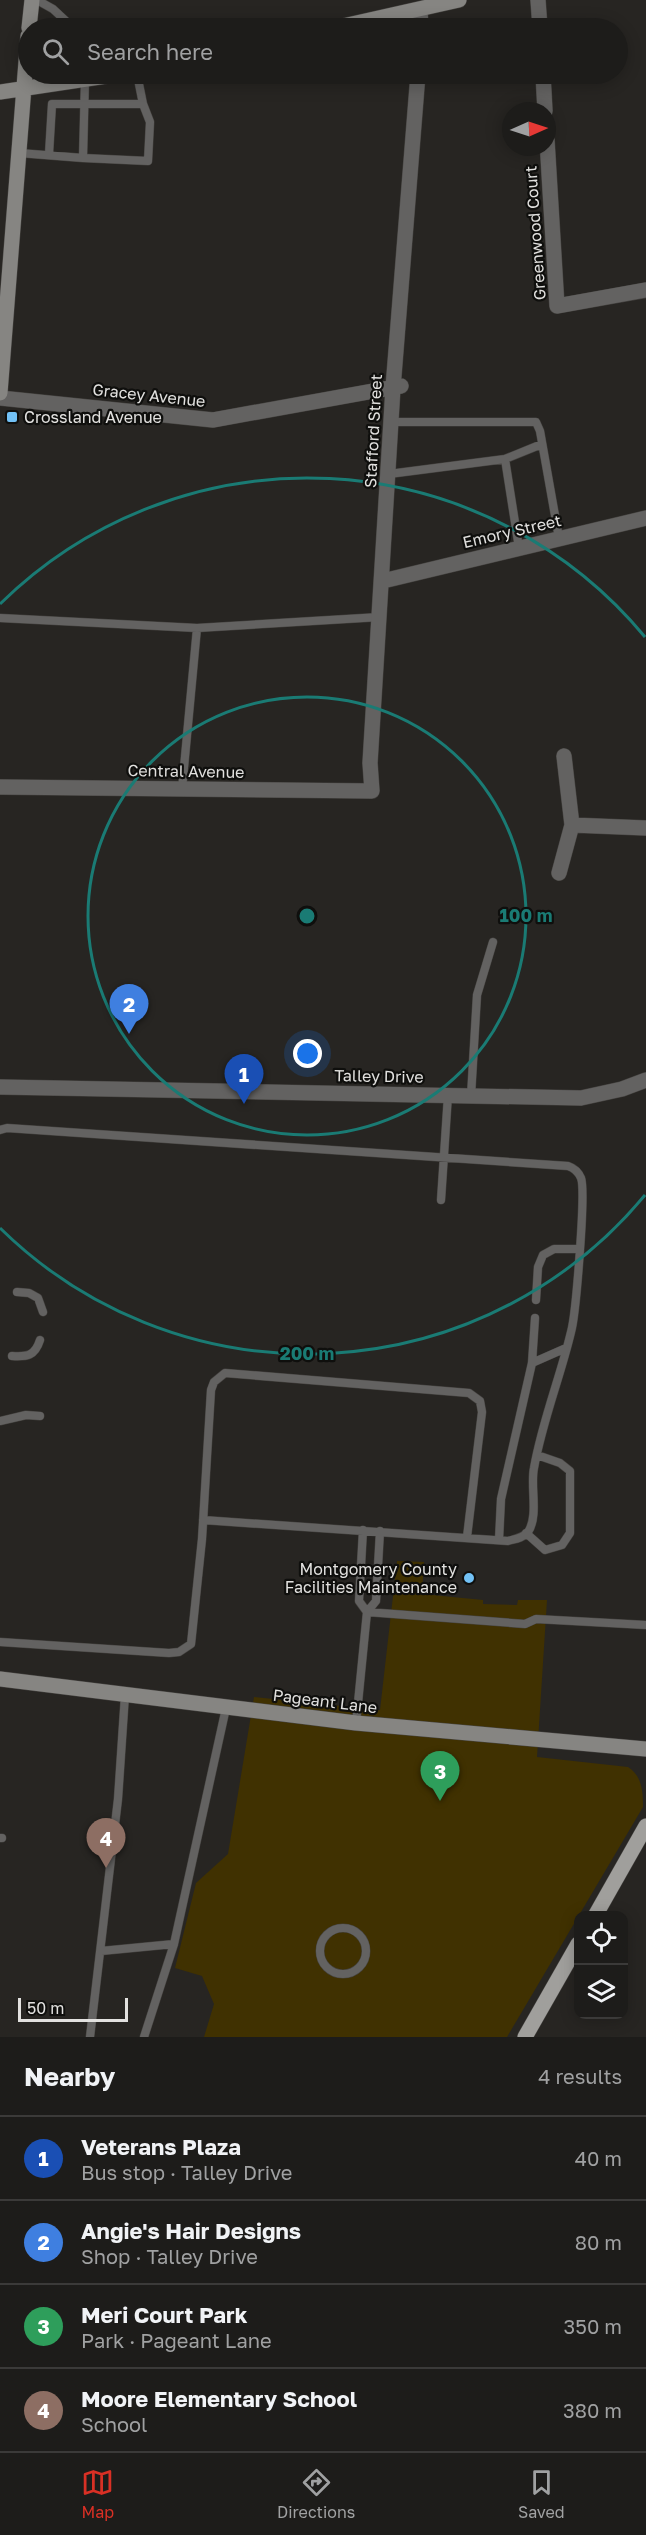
<!DOCTYPE html>
<html lang="en">
<head>
<meta charset="utf-8">
<style>
	:root { --surface:#1d1c1a; --page:#2a2927; --text:#f1f3f6; --muted:#a0a1a2; --line:#3b3a39; --accent:#d93025 }
	body { margin:0; font-family:"Golos Text",sans-serif; background:var(--page); color:var(--text) }
	.controls { position:absolute; right:18px; bottom:18px; display:grid; overflow:hidden; border-radius:12px; box-shadow:0 3px 15px #0003 }
	.controls button { width:54px; height:54px; display:grid; place-items:center; padding:0; border:0; border-bottom:2px solid var(--line); background:var(--surface); color:var(--text); font:30px sans-serif }
	.compass { position:absolute; left:502px; top:102px; width:54px; height:54px; border-radius:50%; background:var(--surface); box-shadow:0 3px 15px #0003; rotate:87deg }
	.scale { position:absolute; left:18px; bottom:15px; width:110px; box-sizing:border-box; padding-left:6px; border:3px solid #e2e1df; border-top:0; font-size:16px; line-height:21px; white-space:nowrap; color:#e2e1df; -webkit-text-stroke:4px #0f0f0d; paint-order:stroke }
	.you { position:absolute; left:308px; top:1054px; width:21px; height:21px; margin:-15px; border:4px solid #fff; border-radius:50%; background:#1a73e8; box-shadow:0 0 0 9px #1a73e833 }
	.badge { display:grid; place-items:center; width:39px; height:39px; border-radius:50%; background:var(--accent); color:#fff; font-size:20px; font-weight:700 }
	.pin { position:absolute; translate:-50% -50px; filter:drop-shadow(0 2px 3px #0008) }
	.pin::after { content:''; position:absolute; top:32px; width:21px; height:18px; background:inherit; clip-path:polygon(0 0,100% 0,50% 100%) }
	.list { margin:0; padding:0; list-style:none }
	h2 { display:flex; justify-content:space-between; align-items:center; height:78px; margin:0; padding:0 24px; font-size:26px }
	h2 small { font-size:20px; font-weight:400; color:var(--muted) }
	.list li { display:grid; grid-template-columns:39px 1fr auto; gap:18px; align-items:center; box-sizing:border-box; height:84px; padding:0 24px; border-top:2px solid var(--line) }
	.list b { display:block; font-size:22px; white-space:nowrap }
	.list p { margin:0; font-size:20px; white-space:nowrap; color:var(--muted) }
	.list em { font-size:20px; font-style:normal; color:var(--muted) }
	.icon { flex:none; width:33px; height:33px; fill:none; stroke:currentColor; stroke-width:2; stroke-linecap:round; stroke-linejoin:round }
	.map { position:relative; flex:none; width:646px; height:2037px; overflow:hidden }
	.search { position:absolute; background:var(--surface); box-shadow:0 3px 15px #0003; left:18px; right:18px; top:18px; height:66px; display:flex; align-items:center; gap:15px; box-sizing:border-box; padding:0 21px; border-radius:33px; color:var(--muted); font-size:22px }
	.sheet { height:414px; background:var(--surface) }
	nav { display:flex; justify-content:space-around; align-items:center; box-sizing:border-box; height:84px; border-top:2px solid var(--line); background:var(--surface); font-size:16px; color:var(--muted) }
	nav a { display:grid; justify-items:center; gap:3px }
	nav .on { color:var(--accent) }
	.map>svg:first-child { display:block }
</style>
</head>
<body>
<div class="map">
<svg width="646" height="2037" viewBox="0 0 646 2037">
	<rect width="100%" height="100%" fill="#272522"/>
	<path fill="#403101" d="M 397,1561 L 424,1562 L 422,1594 L 483,1600 L 483,1604 L 517,1605 L 518,1600 L 547,1600 L 537,1757 L 628,1767 C 642,1776 643,1791 643,1807 L 507,2037 L 204,2037 L 214,2004 L 202,1976 L 175,1968 L 196,1883 L 228,1854 L 254,1697 L 380,1710 Z"/>
	<g fill="none" stroke-linecap="round" stroke-linejoin="round">
		<g stroke="#454340" stroke-width="9">
			<path id="lane" d="M 37,0 L 53,9 L 68,23
				M 19,153 L 83,158 L 85,79
				M 49,154 L 52,104 L 143,104 L 137,74
				M 83,158 L 148,161 L 150,122 L 143,104
				M 392,422 L 536,422 L 540,431 L 559,538
				M 505,459 L 542,444
				M 389,474 L 505,459 L 519,548
				M 0,618 L 197,628 L 380,617
				M 182,789 L 197,628
				M 471,1096 L 477,995 L 493,942
				M 0,1130 L 7,1128 L 568,1166 C 574,1168 578,1171 581,1178 C 586,1191 576,1314 571,1332 C 560,1378 542,1422 534,1468 C 530,1486 539,1516 528,1532 C 523,1538 515,1539 508,1541 L 203,1520
				M 441,1200 L 448,1095
				M 17,1292 L 29,1293 L 38,1298 L 43,1312
				M 536,1300 L 538,1267 L 543,1255 L 554,1249 L 579,1249
				M 12,1356 C 27,1357 35,1356 40,1340
				M 532,1363 L 566,1348
				M 0,1421 L 26,1415 L 40,1416
				M 363,1530 L 359,1601 L 367,1612
				M 526,1533 L 545,1550 L 562,1545 L 570,1533 L 570,1471 L 560,1463 L 537,1455
				M 499,1540 L 501,1499 L 532,1363 L 535,1318
				M 367,1612 L 525,1624 L 536,1619 L 646,1625
				M 0,1642 L 169,1653 L 179,1652 L 191,1644 L 202,1539 L 211,1390 L 214,1382 L 225,1373 L 469,1393 L 480,1401 L 482,1412 L 467,1537
				M 356,1723 L 367,1612 L 376,1601 L 380,1531
				M 0,1838 L 2,1838
				M320 1951a23 23 0 1 1 46 0a23 23 0 1 1-46 0Z
				M 101,1951 L 174,1944
				M 90,2037 L 118,1799 L 125,1695
				M 144,2037 L 174,1944 L 226,1708"/>
		</g>
		<g stroke="#454340" stroke-width="16">
			<path id="street" d="M 538,0 L 540,28
				M 420,10 L 421,28
				M 543,74 L 545,111
				M 547,140 L 557,306 L 646,290
				M 0,398 L 213,420 L 401,386
				M 387,580 L 646,518
				M 0,787 L 372,791 L 370,763 L 393,388 L 418,74
				M 572,825 L 646,828
				M 559,873 L 572,825 L 564,756
				M 0,1087 L 581,1098 L 622,1089 L 646,1080"/>
		</g>
		<g stroke="#454340" stroke-width="16">
			<path id="secondary" d="M 29,28 L 32,0
				M 334,28 L 459,0
				M 0,92 L 120,74
				M 0,393 L 28,36
				M 0,1679 L 356,1723 L 646,1749"/>
		</g>
		<g stroke="#454340" stroke-width="16">
			<path id="primary" d="M 595,1916 L 646,1826
				M 525,2037 L 578,1944"/>
		</g>
		<use href="#lane" stroke="#636261" stroke-width="8"/>
		<use href="#street" stroke="#636261" stroke-width="15"/>
		<use href="#secondary" stroke="#868582" stroke-width="15"/>
		<use href="#primary" stroke="#a09f9c" stroke-width="15"/>
	</g>
	<g fill="none" stroke="#1a7b74" stroke-width="3">
		<circle cx="307" cy="916" r="219"/>
		<path d="M645 1195A438 438 0 0 1 0 1228M0 604A438 438 0 0 1 645 637"/>
	</g>
	<g fill="#72c1f5" stroke="#0f0f0d" stroke-width="2">
		<rect x="6" y="411" width="12" height="12" rx="3"/>
		<circle cx="469" cy="1578" r="6"/>
	</g>
	<g text-anchor="middle" dominant-baseline="central" stroke-width="4.5" stroke-linejoin="round" paint-order="stroke">
		<g font-size="16" fill="#e2e1df" stroke="#0f0f0d">
			<text transform="translate(535 233) rotate(-94)">Greenwood Court</text>
			<text transform="translate(149 395) rotate(6)">Gracey Avenue</text>
			<text transform="translate(373 431) rotate(-87)">Stafford Street</text>
			<text transform="translate(512 531) rotate(-13)">Emory Street</text>
			<text transform="translate(186 771) rotate(1)">Central Avenue</text>
			<text transform="translate(379 1076) rotate(1)">Talley Drive</text>
			<text transform="translate(325 1701) rotate(7)">Pageant Lane</text>
		</g>
		<g font-size="16" fill="#e2e1df" stroke="#0f0f0d" text-anchor="start">
			<text x="24" y="417">Crossland Avenue</text>
			<text x="457" y="1569" text-anchor="end">Montgomery County<tspan x="457" dy="18">Facilities Maintenance</tspan></text>
		</g>
	</g>
	<circle cx="307" cy="916" r="9" fill="#1a7b74" stroke="#0f0f0d" stroke-width="3"/>
	<g font-size="18" text-anchor="middle" font-weight="bold" fill="#1a7b74" stroke="#0f0f0d" stroke-width="4.5" stroke-linejoin="round" paint-order="stroke">
		<text x="526" y="922">100 m</text>
		<text x="307" y="1360">200 m</text>
	</g>
</svg>
<div class="controls">
<button><svg class="icon" aria-label="locate" viewBox="0 0 24 24"><circle cx="12" cy="12" r="6"/><path d="M12 2v4M12 18v4M2 12h4M18 12h4"/></svg></button>
<button><svg class="icon" aria-label="layers" viewBox="0 0 24 24"><path d="M12 4l9 5-9 5-9-5zM3 14l9 5 9-5"/></svg></button>
</div>
<svg class="compass" viewBox="-18 -18 36 36"><path d="M0-13l5 13h-10z" fill="#e53935"/><path d="M0 13l5-13h-10z" fill="#a0a1a2"/></svg>
<div class="scale">50 m</div>
<div class="you"></div>
<div class="pin badge" style="left:244px;top:1104px;background:#1a4fb4">1</div>
<div class="pin badge" style="left:129px;top:1034px;background:#3f7fe0">2</div>
<div class="pin badge" style="left:440px;top:1801px;background:#2e9e5b">3</div>
<div class="pin badge" style="left:106px;top:1868px;background:#8d6e63">4</div>
<div class="search"><svg class="icon" aria-label="search" viewBox="0 0 24 24"><circle cx="10" cy="10" r="6"/><path d="M15 15l6 6"/></svg>Search here</div>
</div>
<section class="sheet">
<h2>Nearby<small>4 results</small></h2>
<ul class="list">
<li><span class="badge" style="background:#1a4fb4">1</span><div><b>Veterans Plaza</b><p>Bus stop · Talley Drive</p></div><em>40 m</em></li>
<li><span class="badge" style="background:#3f7fe0">2</span><div><b>Angie's Hair Designs</b><p>Shop · Talley Drive</p></div><em>80 m</em></li>
<li><span class="badge" style="background:#2e9e5b">3</span><div><b>Meri Court Park</b><p>Park · Pageant Lane</p></div><em>350 m</em></li>
<li><span class="badge" style="background:#8d6e63">4</span><div><b>Moore Elementary School</b><p>School</p></div><em>380 m</em></li>
</ul>
</section>
<nav>
<a class="on"><svg class="icon" aria-label="map" viewBox="0 0 24 24"><path d="M3 6l6-2 6 2 6-2v14l-6 2-6-2-6 2zM9 4v14M15 6v14"/></svg>Map</a>
<a><svg class="icon" aria-label="directions" viewBox="0 0 24 24"><path d="M12 3l9 9-9 9-9-9zM9 14v-3h6M13 9l2 2-2 2"/></svg>Directions</a>
<a><svg class="icon" aria-label="saved" viewBox="0 0 24 24"><path d="M7 4h10v16l-5-4-5 4z"/></svg>Saved</a>
</nav>
</body>
</html>
